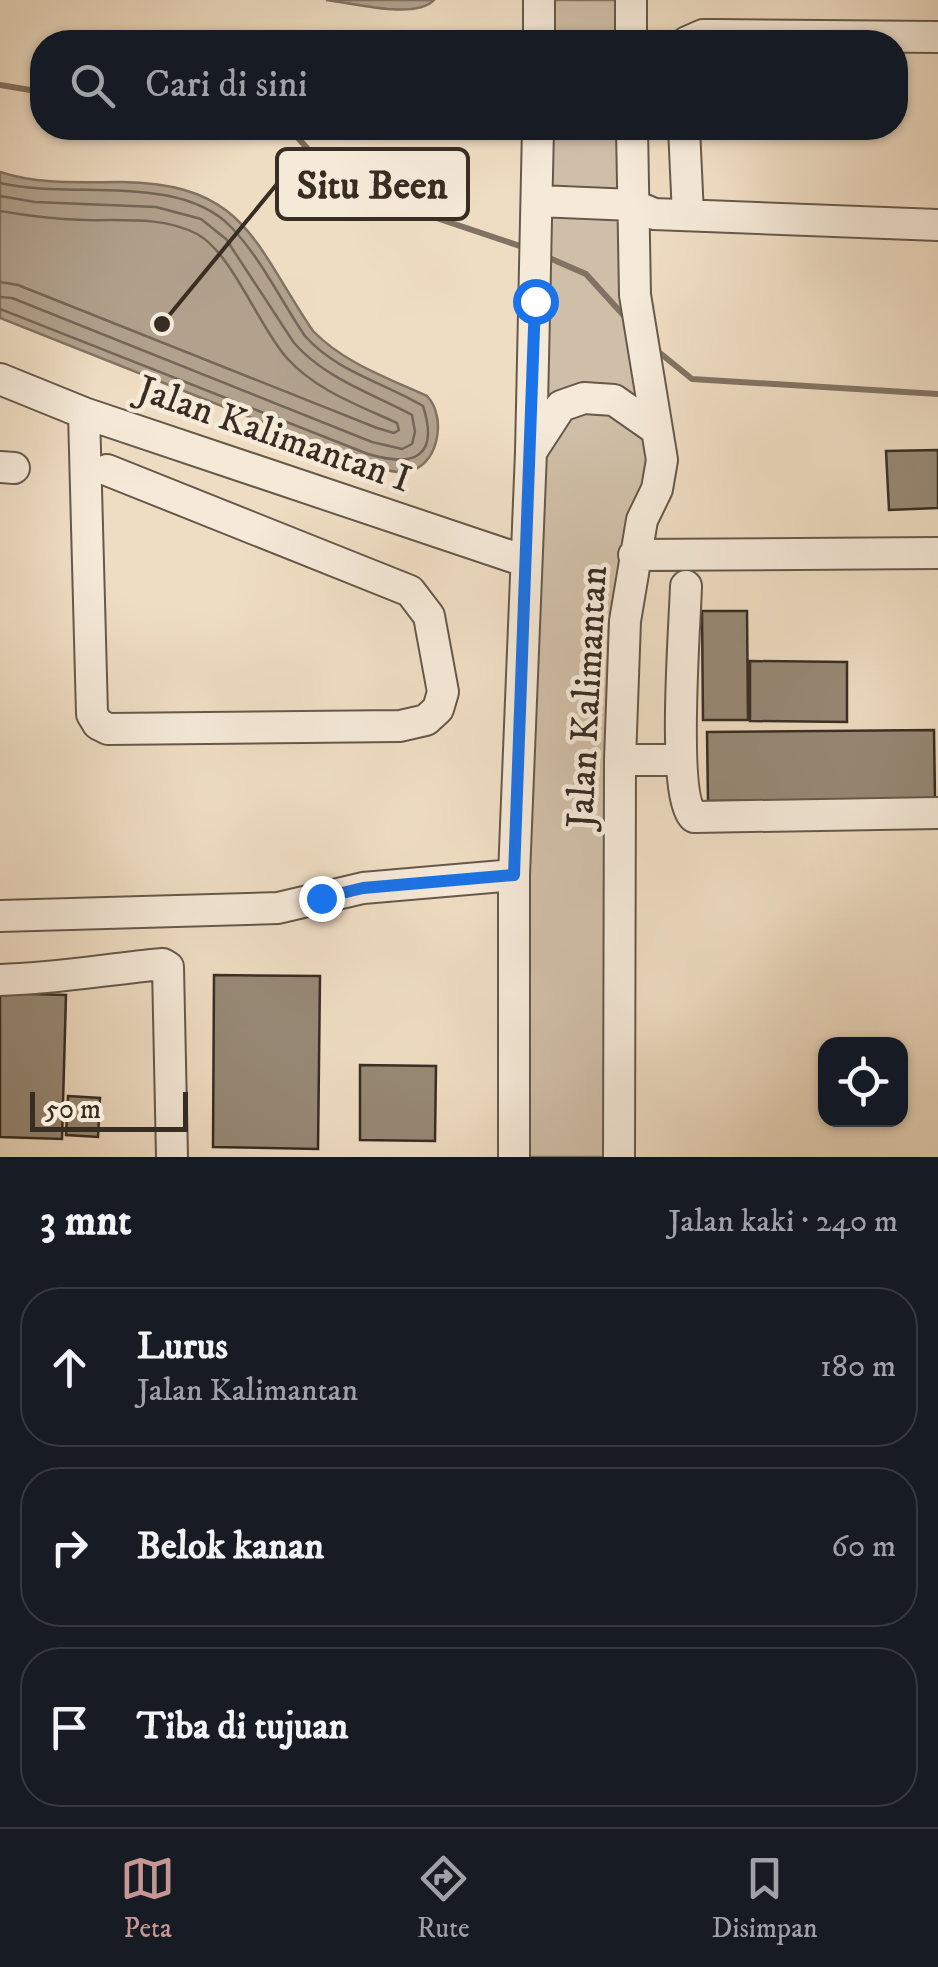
<!DOCTYPE html>
<html lang="id">
<head>
<meta charset="utf-8">
<style>
	:root { --surface:#171b24; --page:#242831; --text:#f1f3f6; --muted:#9ea1a6; --line:#363941; --accent:#c59692 }
	body { margin:0; font-family:"IM FELL DW Pica",serif; background:var(--page); color:var(--text) }
	.controls { position:absolute; right:30px; bottom:30px; display:grid; overflow:hidden; border-radius:20px; box-shadow:0 2px 8px #0004 }
	.controls button { width:90px; height:90px; display:grid; place-items:center; padding:0; border:0; border-bottom:2px solid var(--line); background:var(--surface); color:var(--text); font:50px sans-serif }
	.scale { position:absolute; left:30px; bottom:25px; width:158px; box-sizing:border-box; padding-left:10px; border:5px solid #382d23; border-top:0; font-size:28px; line-height:35px; white-space:nowrap; color:#382d23; -webkit-text-stroke:8px #f5e9d8; paint-order:stroke }
	.stop { position:absolute; width:30px; height:30px; margin:-22px; border:8px solid #1a73e8; border-radius:50%; background:#fff }
	.stop.end { background:#1a73e8; border-color:#fff; box-shadow:0 2px 10px #0008 }
	.list { margin:0; padding:0; list-style:none }
	h2 { display:flex; justify-content:space-between; align-items:center; height:130px; margin:0; padding:0 40px; font-size:42px }
	h2 small { font-size:32px; font-weight:400; color:var(--muted) }
	.list li { display:grid; grid-template-columns:65px 1fr auto; gap:30px; align-items:center; box-sizing:border-box; height:160px; margin:0 20px 20px; padding:0 20px; border:2px solid var(--line); border-radius:40px }
	.list b { display:block; font-size:38px; white-space:nowrap }
	.list p { margin:0; font-size:32px; white-space:nowrap; color:var(--muted) }
	.list em { font-size:32px; font-style:normal; color:var(--muted) }
	.icon { flex:none; width:55px; height:55px; fill:none; stroke:currentColor; stroke-width:2; stroke-linecap:round; stroke-linejoin:round }
	.map { position:relative; flex:none; width:938px; height:1157px; overflow:hidden }
	.search { position:absolute; background:var(--surface); box-shadow:0 2px 8px #0004; left:30px; right:30px; top:30px; height:110px; display:flex; align-items:center; gap:25px; box-sizing:border-box; padding:0 35px; border-radius:40px; color:var(--muted); font-size:38px }
	.sheet { height:670px; background:var(--surface) }
	nav { display:flex; justify-content:space-around; align-items:center; box-sizing:border-box; height:140px; border-top:2px solid var(--line); background:var(--surface); font-size:28px; color:var(--muted) }
	nav a { display:grid; justify-items:center; gap:5px }
	nav .on { color:var(--accent) }
	.map>svg:first-child { display:block }
</style>
</head>
<body>
<div class="map">
<svg width="938" height="1157" viewBox="0 0 938 1157">
	<rect width="100%" height="100%" fill="#efddc3"/>
	<filter id="stains"><feTurbulence type="fractalNoise" baseFrequency=".002" numOctaves="4"/><feColorMatrix values="0 0 0 0 .2 0 0 0 0 .09 0 0 0 0 .02 0 0 0 .5 -.17"/></filter>
	<radialGradient id="worn" r=".72"><stop offset=".6" stop-color="#630" stop-opacity="0"/><stop offset="1" stop-color="#630" stop-opacity=".3"/></radialGradient>
	<path fill="#d0bfa8" stroke="#847666" stroke-width="2.5" d="M 539,0 L 631,0 L 631,42 L 539,42 Z
		M 538,128 L 632,128 L 657,430 L 642,520 L 619,1157 L 519,1157 Z"/>
	<path fill="#b1a18d" stroke="#817363" stroke-width="2.5" d="M 326,0 L 434,0 C 416,20 353,3 326,0 Z
		M 0,172 C 39,185 81,182 122,182 C 245,184 253,242 313,331 C 344,363 388,378 427,396 C 448,418 438,470 404,472 C 391,473 377,467 365,463 L 0,318 Z"/>
	<g fill="none" stroke-linecap="round" stroke-linejoin="round">
		<path stroke="#746758" stroke-width="2.5" d="M 0,183 C 70,200 178,172 231,227 C 261,258 281,301 305,336 C 337,372 383,382 423,406 C 440,459 412,467 368,454 L 0,309
			M 0,196 L 35,202 L 156,207 L 201,219 L 226,239 L 294,343 C 326,379 371,393 412,415 L 415,432 L 412,444 L 402,449 L 372,442 L 12,298 L 0,297
			M 0,211 C 28,216 55,219 84,220 C 120,221 163,216 197,234 C 232,253 258,325 286,357 C 315,390 358,405 397,423 L 399,430 L 394,433 L 377,428 L 18,285 L 0,282"/>
		<path stroke="#817363" stroke-width="6" d="M 0,85 L 42,92
			M 289,128 L 341,186 L 526,248
			M 547,257 L 586,274 L 626,318
			M 655,349 L 692,379 L 938,394"/>
	</g>
	<path fill="#978976" stroke="#382d23" stroke-width="2.5" d="M 938,450 L 938,508 L 889,510 L 886,451 Z
		M 702,611 L 747,611 L 748,720 L 703,720 Z
		M 750,661 L 847,662 L 847,722 L 750,721 Z
		M 934,730 L 935,800 L 708,801 L 707,732 Z
		M 214,975 L 320,976 L 318,1149 L 213,1147 Z
		M 0,993 L 66,995 L 62,1139 L 0,1137 Z
		M 360,1065 L 436,1066 L 435,1141 L 360,1140 Z
		M 68,1096 L 100,1098 L 98,1137 L 66,1135 Z"/>
	<g fill="none" stroke-linecap="round" stroke-linejoin="round">
		<g stroke="#66594b" stroke-width="34">
			<path id="minor" d="M 631,0 L 631,42
				M 539,42 L 539,0
				M 687,42 L 703,35 L 715,35 L 938,37
				M 684,128 L 688,215
				M 538,201 L 633,205 L 654,214 L 938,225
				M 0,379 L 84,413 L 525,561
				M 84,413 L 92,714 L 98,724 L 108,729 L 400,726 L 426,720 L 438,709 L 443,692 L 429,616 L 410,591 L 107,470
				M 533,449 L 561,406 L 584,398 L 614,400 L 657,430
				M 0,467 L 14,468
				M 634,555 L 938,553
				M 686,586 C 685,625 671,795 694,817 L 938,813
				M 620,760 L 681,760
				M 0,916 L 278,908 L 363,888 L 514,875
				M 0,980 C 55,979 108,969 163,964 L 168,967 L 172,1157
				M 514,1157 L 514,875 L 531,452 L 538,128
				M 619,1157 L 620,760 L 625,621 L 642,520 L 657,489 L 662,460 L 635,295 L 632,128"/>
		</g>
		<use href="#minor" stroke="#f5e9d8" stroke-width="30"/>
	</g>
	<g fill="none" stroke-linecap="round" stroke-linejoin="round">
		<path stroke="#1a73e8" stroke-width="12" d="M 321,898 L 363,888 L 514,875 L 535,301"/>
	</g>
	<g text-anchor="middle" dominant-baseline="central" stroke-width="9" stroke-linejoin="round" paint-order="stroke">
		<g font-size="38" fill="#382d23" stroke="#f5e9d8">
			<text transform="translate(274 435) rotate(19)">Jalan Kalimantan I</text>
			<text transform="translate(588 697) rotate(-87)">Jalan Kalimantan</text>
		</g>
	</g>
	<path fill="none" stroke="#382d23" stroke-width="4" d="M162 324L277 184"/>
	<circle fill="#382d23" stroke="#f5e9d8" stroke-width="4" cx="162" cy="324" r="10"/>
	<rect fill="#f5e9d8" stroke="#382d23" stroke-width="4" x="277" y="149" width="191" height="70" rx="10"/>
	<g font-size="40" text-anchor="middle" font-weight="bold" fill="#382d23">
		<text x="372" y="198">Situ Been</text>
	</g>
	<rect width="100%" height="100%" filter="url(#stains)"/>
	<rect width="100%" height="100%" fill="url(#worn)"/>
</svg>
<div class="controls">
<button><svg class="icon" aria-label="locate" viewBox="0 0 24 24"><circle cx="12" cy="12" r="6"/><path d="M12 2v4M12 18v4M2 12h4M18 12h4"/></svg></button>
</div>
<div class="scale">50 m</div>
<div class="stop" style="left:535px;top:301px"></div>
<div class="stop end" style="left:321px;top:898px"></div>
<div class="search"><svg class="icon" aria-label="search" viewBox="0 0 24 24"><circle cx="10" cy="10" r="6"/><path d="M15 15l6 6"/></svg>Cari di sini</div>
</div>
<section class="sheet">
<h2>3 mnt<small>Jalan kaki · 240 m</small></h2>
<ul class="list">
<li><svg class="icon" aria-label="ahead" viewBox="0 0 24 24"><path d="M12 20V5M6 11l6-6 6 6"/></svg><div><b>Lurus</b><p>Jalan Kalimantan</p></div><em>180 m</em></li>
<li><svg class="icon" aria-label="right" viewBox="0 0 24 24"><path d="M7 20v-9h11M14 6l5 5-5 5"/></svg><div><b>Belok kanan</b></div><em>60 m</em></li>
<li><svg class="icon" aria-label="arrive" viewBox="0 0 24 24"><path d="M6 21V4h12l-3 4 3 4H6"/></svg><div><b>Tiba di tujuan</b></div></li>
</ul>
</section>
<nav>
<a class="on"><svg class="icon" aria-label="map" viewBox="0 0 24 24"><path d="M3 6l6-2 6 2 6-2v14l-6 2-6-2-6 2zM9 4v14M15 6v14"/></svg>Peta</a>
<a><svg class="icon" aria-label="directions" viewBox="0 0 24 24"><path d="M12 3l9 9-9 9-9-9zM9 14v-3h6M13 9l2 2-2 2"/></svg>Rute</a>
<a><svg class="icon" aria-label="saved" viewBox="0 0 24 24"><path d="M7 4h10v16l-5-4-5 4z"/></svg>Disimpan</a>
</nav>
</body>
</html>
